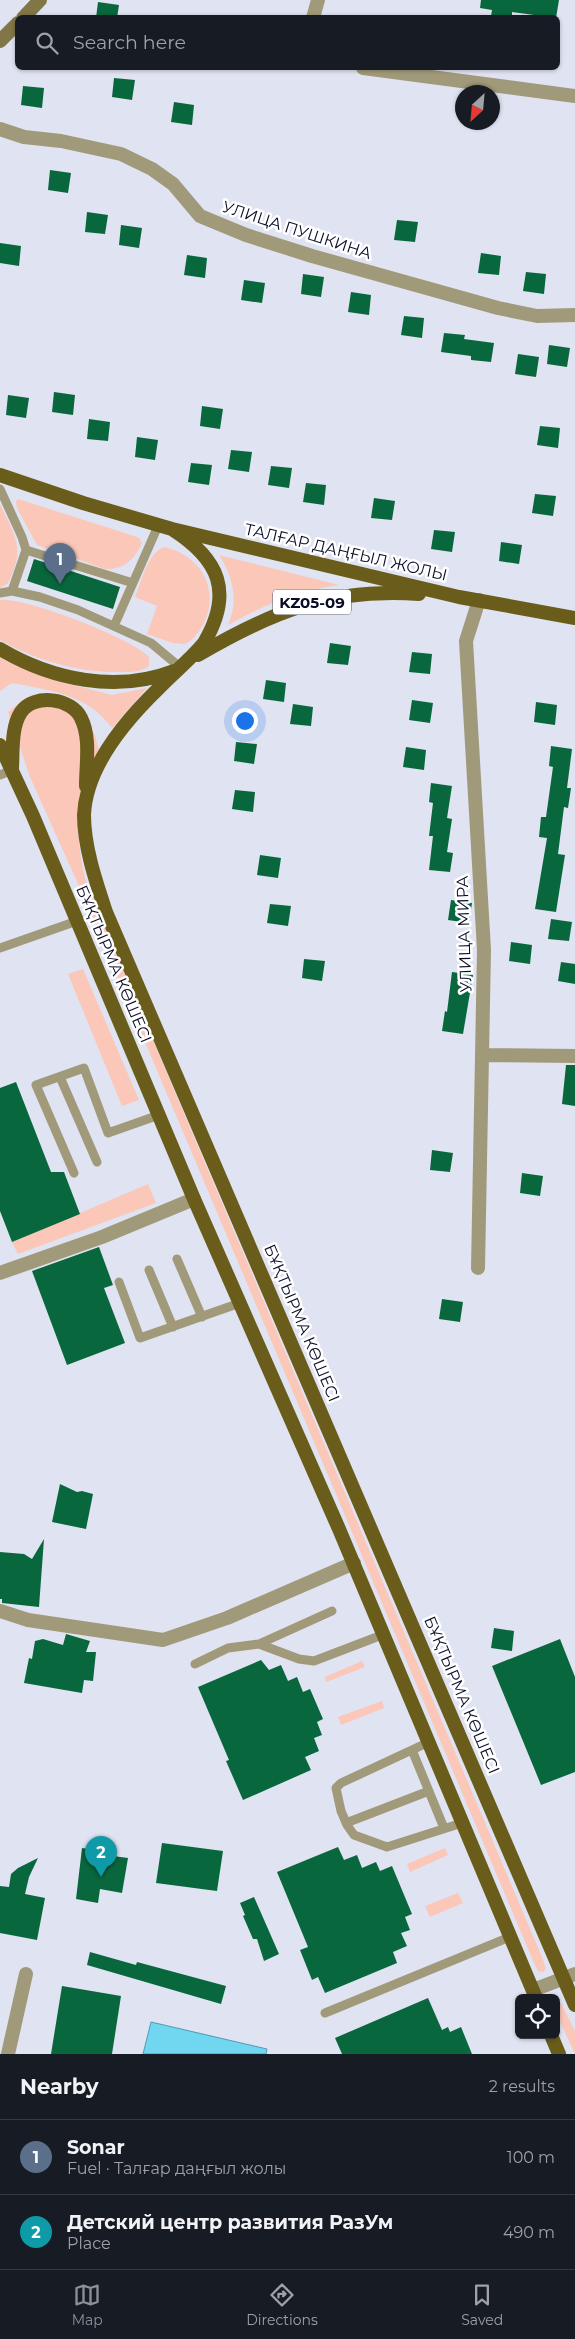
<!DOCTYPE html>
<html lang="en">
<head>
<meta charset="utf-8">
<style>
	:root { --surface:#171b24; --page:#20242c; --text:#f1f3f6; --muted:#9ea1a6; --line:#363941; --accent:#8c9099 }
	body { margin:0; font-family:Montserrat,sans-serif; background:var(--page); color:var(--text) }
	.controls { position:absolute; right:15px; bottom:15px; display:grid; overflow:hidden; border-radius:8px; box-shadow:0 1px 4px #0004 }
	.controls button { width:45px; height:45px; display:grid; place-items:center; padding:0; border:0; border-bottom:1px solid var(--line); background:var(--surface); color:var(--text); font:25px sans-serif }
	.compass { position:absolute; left:455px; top:85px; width:45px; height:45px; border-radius:50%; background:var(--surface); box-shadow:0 1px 4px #0004; rotate:206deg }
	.you { position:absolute; left:244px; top:720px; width:18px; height:18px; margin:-12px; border:4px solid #fff; border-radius:50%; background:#1a73e8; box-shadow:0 0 0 8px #1a73e833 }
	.badge { display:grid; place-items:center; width:32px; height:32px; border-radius:50%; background:var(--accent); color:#fff; font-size:16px; font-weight:700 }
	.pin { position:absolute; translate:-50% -41px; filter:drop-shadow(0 1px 2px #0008) }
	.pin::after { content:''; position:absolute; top:26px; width:18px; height:15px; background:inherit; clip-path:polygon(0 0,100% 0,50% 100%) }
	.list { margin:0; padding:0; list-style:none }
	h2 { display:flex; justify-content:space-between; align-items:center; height:65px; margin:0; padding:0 20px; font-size:21px }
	h2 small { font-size:16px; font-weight:400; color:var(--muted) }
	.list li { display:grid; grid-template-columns:32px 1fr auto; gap:15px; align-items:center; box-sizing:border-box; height:75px; padding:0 20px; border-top:1px solid var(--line) }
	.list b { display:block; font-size:19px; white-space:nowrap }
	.list p { margin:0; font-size:16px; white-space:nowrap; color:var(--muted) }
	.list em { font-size:16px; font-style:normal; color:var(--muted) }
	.icon { flex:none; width:28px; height:28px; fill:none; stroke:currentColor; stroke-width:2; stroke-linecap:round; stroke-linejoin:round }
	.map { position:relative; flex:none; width:575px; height:2054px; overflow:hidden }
	.search { position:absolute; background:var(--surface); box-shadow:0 1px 4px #0004; left:15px; right:15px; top:15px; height:55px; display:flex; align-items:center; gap:12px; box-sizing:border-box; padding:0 18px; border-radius:8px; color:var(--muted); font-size:19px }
	.sheet { height:215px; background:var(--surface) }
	nav { display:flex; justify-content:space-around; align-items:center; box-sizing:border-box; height:70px; border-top:1px solid var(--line); background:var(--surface); font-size:14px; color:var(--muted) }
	nav a { display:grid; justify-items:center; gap:2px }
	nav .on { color:var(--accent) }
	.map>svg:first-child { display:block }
</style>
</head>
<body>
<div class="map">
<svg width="575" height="2054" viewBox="0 0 575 2054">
	<rect width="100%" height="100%" fill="#e0e3f2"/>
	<path fill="#fbc7b8" d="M 18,499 L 131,535 L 139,538 L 142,543 C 134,560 124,570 105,569 L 37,545 L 17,508 L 16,501 Z
		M 0,504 C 15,537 26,547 8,583 L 0,588 Z
		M 164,547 C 201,555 221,590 203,625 C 198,633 193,641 184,644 L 173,643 L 147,634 L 157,606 L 135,597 C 142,581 147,554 164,547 Z
		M 219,555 L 339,585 C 299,590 264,605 228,625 C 239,600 233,577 219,555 Z
		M 0,600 C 25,597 131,638 149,657 L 149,666 C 141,672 132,672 123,672 C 79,673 38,661 0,640 Z
		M 0,657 L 6,661 L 54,680 L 112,695 L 147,688 L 112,728 C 89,695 49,690 12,683 L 0,691 Z
		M 24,699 C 48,701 80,706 93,731 C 96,736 97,744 99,750 C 72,790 75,840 87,885 L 542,1957 L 546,1969 L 543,1972 L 538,1971 L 534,1963 L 80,888 L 30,777 L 8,712 Z
		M 83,969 L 139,1100 L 122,1106 L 68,974 Z
		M 148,1184 L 156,1203 L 18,1254 L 12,1242 Z
		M 362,1661 L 365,1667 L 326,1682 L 325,1677 Z
		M 382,1701 L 384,1708 L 341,1725 L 338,1717 Z
		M 445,1848 L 448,1855 L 410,1872 L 407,1864 Z
		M 458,1893 L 463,1903 L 430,1917 L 425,1906 Z
		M 556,2001 L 561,2003 L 575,2031 L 575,2054 L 556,2013 Z"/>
	<path fill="#71d6f0" stroke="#5299b3" d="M 151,2022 L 267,2049 L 266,2054 L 143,2054 Z"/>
	<path fill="#09673d" d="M 481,0 L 559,0 L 556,18 L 512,12 L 512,18 L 491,16 L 492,10 L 480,8 Z
		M 98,2 L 119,5 L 117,18 L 96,18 Z
		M 114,78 L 135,80 L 132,100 L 112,97 Z
		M 23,86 L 44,88 L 42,108 L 21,105 Z
		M 174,102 L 194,105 L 192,125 L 171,122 Z
		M 50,170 L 71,173 L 68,193 L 48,190 Z
		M 87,212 L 108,215 L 105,234 L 85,232 Z
		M 397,220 L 418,222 L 415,242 L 394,240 Z
		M 121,225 L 142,228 L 139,248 L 119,245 Z
		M 0,243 L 21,246 L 19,266 L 0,263 Z
		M 481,253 L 501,256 L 499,275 L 478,273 Z
		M 187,255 L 207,258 L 205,278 L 184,275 Z
		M 526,272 L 546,274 L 544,294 L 523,291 Z
		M 303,274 L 324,277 L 321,297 L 301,294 Z
		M 244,280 L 265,283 L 262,303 L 241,300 Z
		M 351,292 L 371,295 L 369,315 L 348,312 Z
		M 404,316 L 424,318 L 422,338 L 401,335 Z
		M 444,333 L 465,335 L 464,339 L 494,343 L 491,362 L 471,360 L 471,356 L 441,352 Z
		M 549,345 L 570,348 L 567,367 L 547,364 Z
		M 518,354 L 539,357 L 536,377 L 515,374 Z
		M 54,392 L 75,395 L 73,415 L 52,412 Z
		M 8,395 L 29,398 L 26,418 L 6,415 Z
		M 202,406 L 223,409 L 220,429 L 200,426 Z
		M 89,419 L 110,422 L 108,441 L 87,439 Z
		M 540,426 L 560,428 L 558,448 L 537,445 Z
		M 137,437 L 158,440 L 155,460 L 135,457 Z
		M 231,450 L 252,452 L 249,472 L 228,469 Z
		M 191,463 L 212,465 L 209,485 L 188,482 Z
		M 271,466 L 292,468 L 289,488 L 268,485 Z
		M 306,483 L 326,485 L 324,505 L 303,502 Z
		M 535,494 L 556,496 L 553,516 L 532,513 Z
		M 374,498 L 395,501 L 392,520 L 371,518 Z
		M 434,530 L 455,532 L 452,552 L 431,549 Z
		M 501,542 L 522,545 L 519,564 L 499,561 Z
		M 34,559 L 120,587 L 113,609 L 27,581 Z
		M 330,643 L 351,646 L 348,665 L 327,663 Z
		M 412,652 L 432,654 L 430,674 L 409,672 Z
		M 266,680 L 286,683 L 284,702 L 263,699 Z
		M 412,700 L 433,703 L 430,723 L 409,720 Z
		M 536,702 L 557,705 L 555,725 L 534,722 Z
		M 293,704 L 313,707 L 311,726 L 290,724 Z
		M 236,742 L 257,744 L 254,764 L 234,761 Z
		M 551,746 L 572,749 L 567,788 L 571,788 L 568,808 L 564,807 L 558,854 L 565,855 L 556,912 L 535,909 L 547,838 L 539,837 L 541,817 L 546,817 L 553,767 L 549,766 Z
		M 406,747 L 426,750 L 424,770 L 403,767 Z
		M 431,783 L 452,786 L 447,818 L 452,819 L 447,852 L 453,853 L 450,872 L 429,870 L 433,836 L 429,836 L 433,803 L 429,802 Z
		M 235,790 L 255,792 L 253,812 L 232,809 Z
		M 260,855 L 281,858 L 278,878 L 257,875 Z
		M 451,900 L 472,903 L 469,923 L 448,920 Z
		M 270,904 L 291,906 L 288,926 L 267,923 Z
		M 551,919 L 572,922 L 569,941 L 548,939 Z
		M 511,942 L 532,945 L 530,964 L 509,961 Z
		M 304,959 L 325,961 L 322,981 L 302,978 Z
		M 561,962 L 575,964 L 575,984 L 558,981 Z
		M 452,972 L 473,975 L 463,1034 L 442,1031 L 445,1011 L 447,1012 Z
		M 566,1065 L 575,1065 L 575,1106 L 562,1104 Z
		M 16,1082 L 51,1172 L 64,1172 L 80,1214 L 12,1242 L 0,1211 L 0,1088 Z
		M 432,1150 L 453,1153 L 450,1172 L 430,1170 Z
		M 522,1173 L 543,1176 L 540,1196 L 520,1193 Z
		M 99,1247 L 113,1285 L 104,1288 L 125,1343 L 67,1365 L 32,1271 Z
		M 442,1299 L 463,1302 L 460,1322 L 439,1319 Z
		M 60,1484 L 77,1492 L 82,1491 L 93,1494 L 86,1529 L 52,1522 Z
		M 44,1539 L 39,1607 L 2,1603 L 2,1599 L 0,1599 L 0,1552 L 24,1554 L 32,1559 Z
		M 494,1628 L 514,1631 L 512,1651 L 491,1648 Z
		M 66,1634 L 90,1641 L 86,1652 L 96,1652 L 93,1681 L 84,1680 L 82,1693 L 24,1683 L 29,1658 L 32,1659 L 35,1641 L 43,1639 L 63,1645 Z
		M 560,1639 L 575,1677 L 575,1772 L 541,1785 L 492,1666 Z
		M 261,1660 L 269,1670 L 281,1665 L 288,1681 L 297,1677 L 303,1692 L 310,1689 L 323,1719 L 317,1722 L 322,1735 L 314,1738 L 319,1751 L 305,1757 L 311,1770 L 243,1800 L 226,1761 L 229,1760 L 198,1687 Z
		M 162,1843 L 223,1851 L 217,1891 L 156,1883 Z
		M 338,1847 L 344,1860 L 357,1855 L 362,1868 L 376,1862 L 380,1871 L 392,1866 L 412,1914 L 405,1917 L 410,1930 L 401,1933 L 407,1946 L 393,1952 L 397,1963 L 325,1993 L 318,1977 L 312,1980 L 300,1950 L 308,1947 L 277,1872 Z
		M 82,1848 L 114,1853 L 113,1856 L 128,1858 L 122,1893 L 100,1889 L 98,1903 L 76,1899 Z
		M 38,1858 L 29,1877 L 25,1894 L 45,1898 L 37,1940 L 0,1933 L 0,1886 L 9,1887 L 11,1874 L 18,1868 Z
		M 254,1897 L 279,1954 L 264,1961 L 257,1939 L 253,1939 L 243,1916 L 245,1915 L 240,1903 Z
		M 90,1952 L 136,1965 L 137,1962 L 226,1986 L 221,2004 L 87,1965 Z
		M 62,1986 L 121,1996 L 112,2054 L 51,2054 Z
		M 428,1998 L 442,2030 L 448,2027 L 450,2032 L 461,2027 L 472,2054 L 342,2054 L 335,2038 Z"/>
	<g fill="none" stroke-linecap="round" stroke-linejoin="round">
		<path stroke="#a19a7a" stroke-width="9" d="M 0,489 L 22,537 L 26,550 L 12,591
			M 26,550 L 133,583
			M 0,593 L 12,591 L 40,597 L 78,610 L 151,643 L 181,668
			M 114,626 L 158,526
			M 0,775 L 12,770
			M 0,948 L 77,921
			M 60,1077 L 97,1162
			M 74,1173 L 36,1085 L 84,1068 L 108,1133 L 159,1115
			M 177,1259 L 202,1317
			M 149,1270 L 173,1327
			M 119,1282 L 140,1338 L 240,1303
			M 259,1644 L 332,1611
			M 195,1664 L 228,1648 L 259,1644 L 299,1659 L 314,1661 L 382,1635
			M 429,1742 L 341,1783 L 336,1788 L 341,1811 L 347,1825 L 354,1835 L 387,1847 L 462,1823
			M 412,1750 L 444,1828
			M 346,1823 L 429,1791
			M 325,2013 L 510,1937"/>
		<path stroke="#a19a7a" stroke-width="14" d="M 313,18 L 318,0
			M 363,68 L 575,96
			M 0,129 L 24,137 L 61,141 L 121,154 L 152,169 L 173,184 L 200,216 L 246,235 L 312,256 L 498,308 L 537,316 L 575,315
			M 483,1055 L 575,1056
			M 478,1268 L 484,950 L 466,641 L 479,600
			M 0,1273 L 102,1237 L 194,1199
			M 0,1611 L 28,1620 L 163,1640 L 227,1618 L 354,1563
			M 533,1990 L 575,1974
			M 8,2054 L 26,1974"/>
		<path stroke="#817646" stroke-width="14" d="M 23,18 L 40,0
			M 0,41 L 18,23"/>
		<path stroke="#6a5c1a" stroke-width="14" d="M 0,475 L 83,503 L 172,529 L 459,597 L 575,618
			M 172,529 C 219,559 234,592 204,643 C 190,660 173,673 158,689 C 126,720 86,767 84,815 C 84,847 96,882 106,912 L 575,2005
			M 0,649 C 52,680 117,693 174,671
			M 198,655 C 273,611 330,588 419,594
			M 0,745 L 33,816 L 194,1199 L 339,1529 L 536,1998
			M 12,768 C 13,751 11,727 21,712 C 34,693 72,698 81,718 C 91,738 86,764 86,786
			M 551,2035 L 559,2054"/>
	</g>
	<g text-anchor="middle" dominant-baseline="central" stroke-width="5" stroke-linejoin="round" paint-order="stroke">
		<rect fill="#fff" stroke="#545567" stroke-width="1" x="273" y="589.5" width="78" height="25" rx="4"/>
		<g font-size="15" font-weight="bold" fill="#0a0c26">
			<text x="312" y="602">KZ05-09</text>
		</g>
		<g font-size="16" fill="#0a0c26" stroke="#fff">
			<text transform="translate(297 230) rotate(18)">УЛИЦА ПУШКИНА</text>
			<text transform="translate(346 552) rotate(13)">ТАЛҒАР ДАҢҒЫЛ ЖОЛЫ</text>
			<text transform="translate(464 934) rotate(-92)">УЛИЦА МИРА</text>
			<text transform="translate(114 964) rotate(67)">БҰҚТЫРМА КӨШЕСІ</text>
			<text transform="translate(302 1323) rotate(67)">БҰҚТЫРМА КӨШЕСІ</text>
			<text transform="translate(462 1695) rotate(67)">БҰҚТЫРМА КӨШЕСІ</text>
		</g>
	</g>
</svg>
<div class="controls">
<button><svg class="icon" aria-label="locate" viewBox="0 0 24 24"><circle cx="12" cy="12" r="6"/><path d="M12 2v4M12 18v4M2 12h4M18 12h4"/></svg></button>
</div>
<svg class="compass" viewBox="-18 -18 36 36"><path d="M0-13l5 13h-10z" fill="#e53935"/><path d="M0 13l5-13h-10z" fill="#9ea1a6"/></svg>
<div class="you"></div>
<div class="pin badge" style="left:60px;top:584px;background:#5c6f8a">1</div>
<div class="pin badge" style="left:101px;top:1877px;background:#0f9aa8">2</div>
<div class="search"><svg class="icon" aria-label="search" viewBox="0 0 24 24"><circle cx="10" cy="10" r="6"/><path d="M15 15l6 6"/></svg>Search here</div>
</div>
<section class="sheet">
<h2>Nearby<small>2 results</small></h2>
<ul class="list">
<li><span class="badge" style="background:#5c6f8a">1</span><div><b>Sonar</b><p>Fuel · Талғар даңғыл жолы</p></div><em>100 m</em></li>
<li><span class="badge" style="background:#0f9aa8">2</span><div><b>Детский центр развития РазУм</b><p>Place</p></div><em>490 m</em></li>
</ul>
</section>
<nav>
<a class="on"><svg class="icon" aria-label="map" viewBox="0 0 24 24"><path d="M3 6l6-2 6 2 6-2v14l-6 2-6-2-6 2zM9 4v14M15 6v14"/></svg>Map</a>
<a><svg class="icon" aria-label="directions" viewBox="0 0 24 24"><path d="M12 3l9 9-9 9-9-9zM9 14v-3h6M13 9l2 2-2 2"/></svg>Directions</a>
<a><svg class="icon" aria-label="saved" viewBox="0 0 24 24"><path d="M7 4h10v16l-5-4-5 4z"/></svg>Saved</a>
</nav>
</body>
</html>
